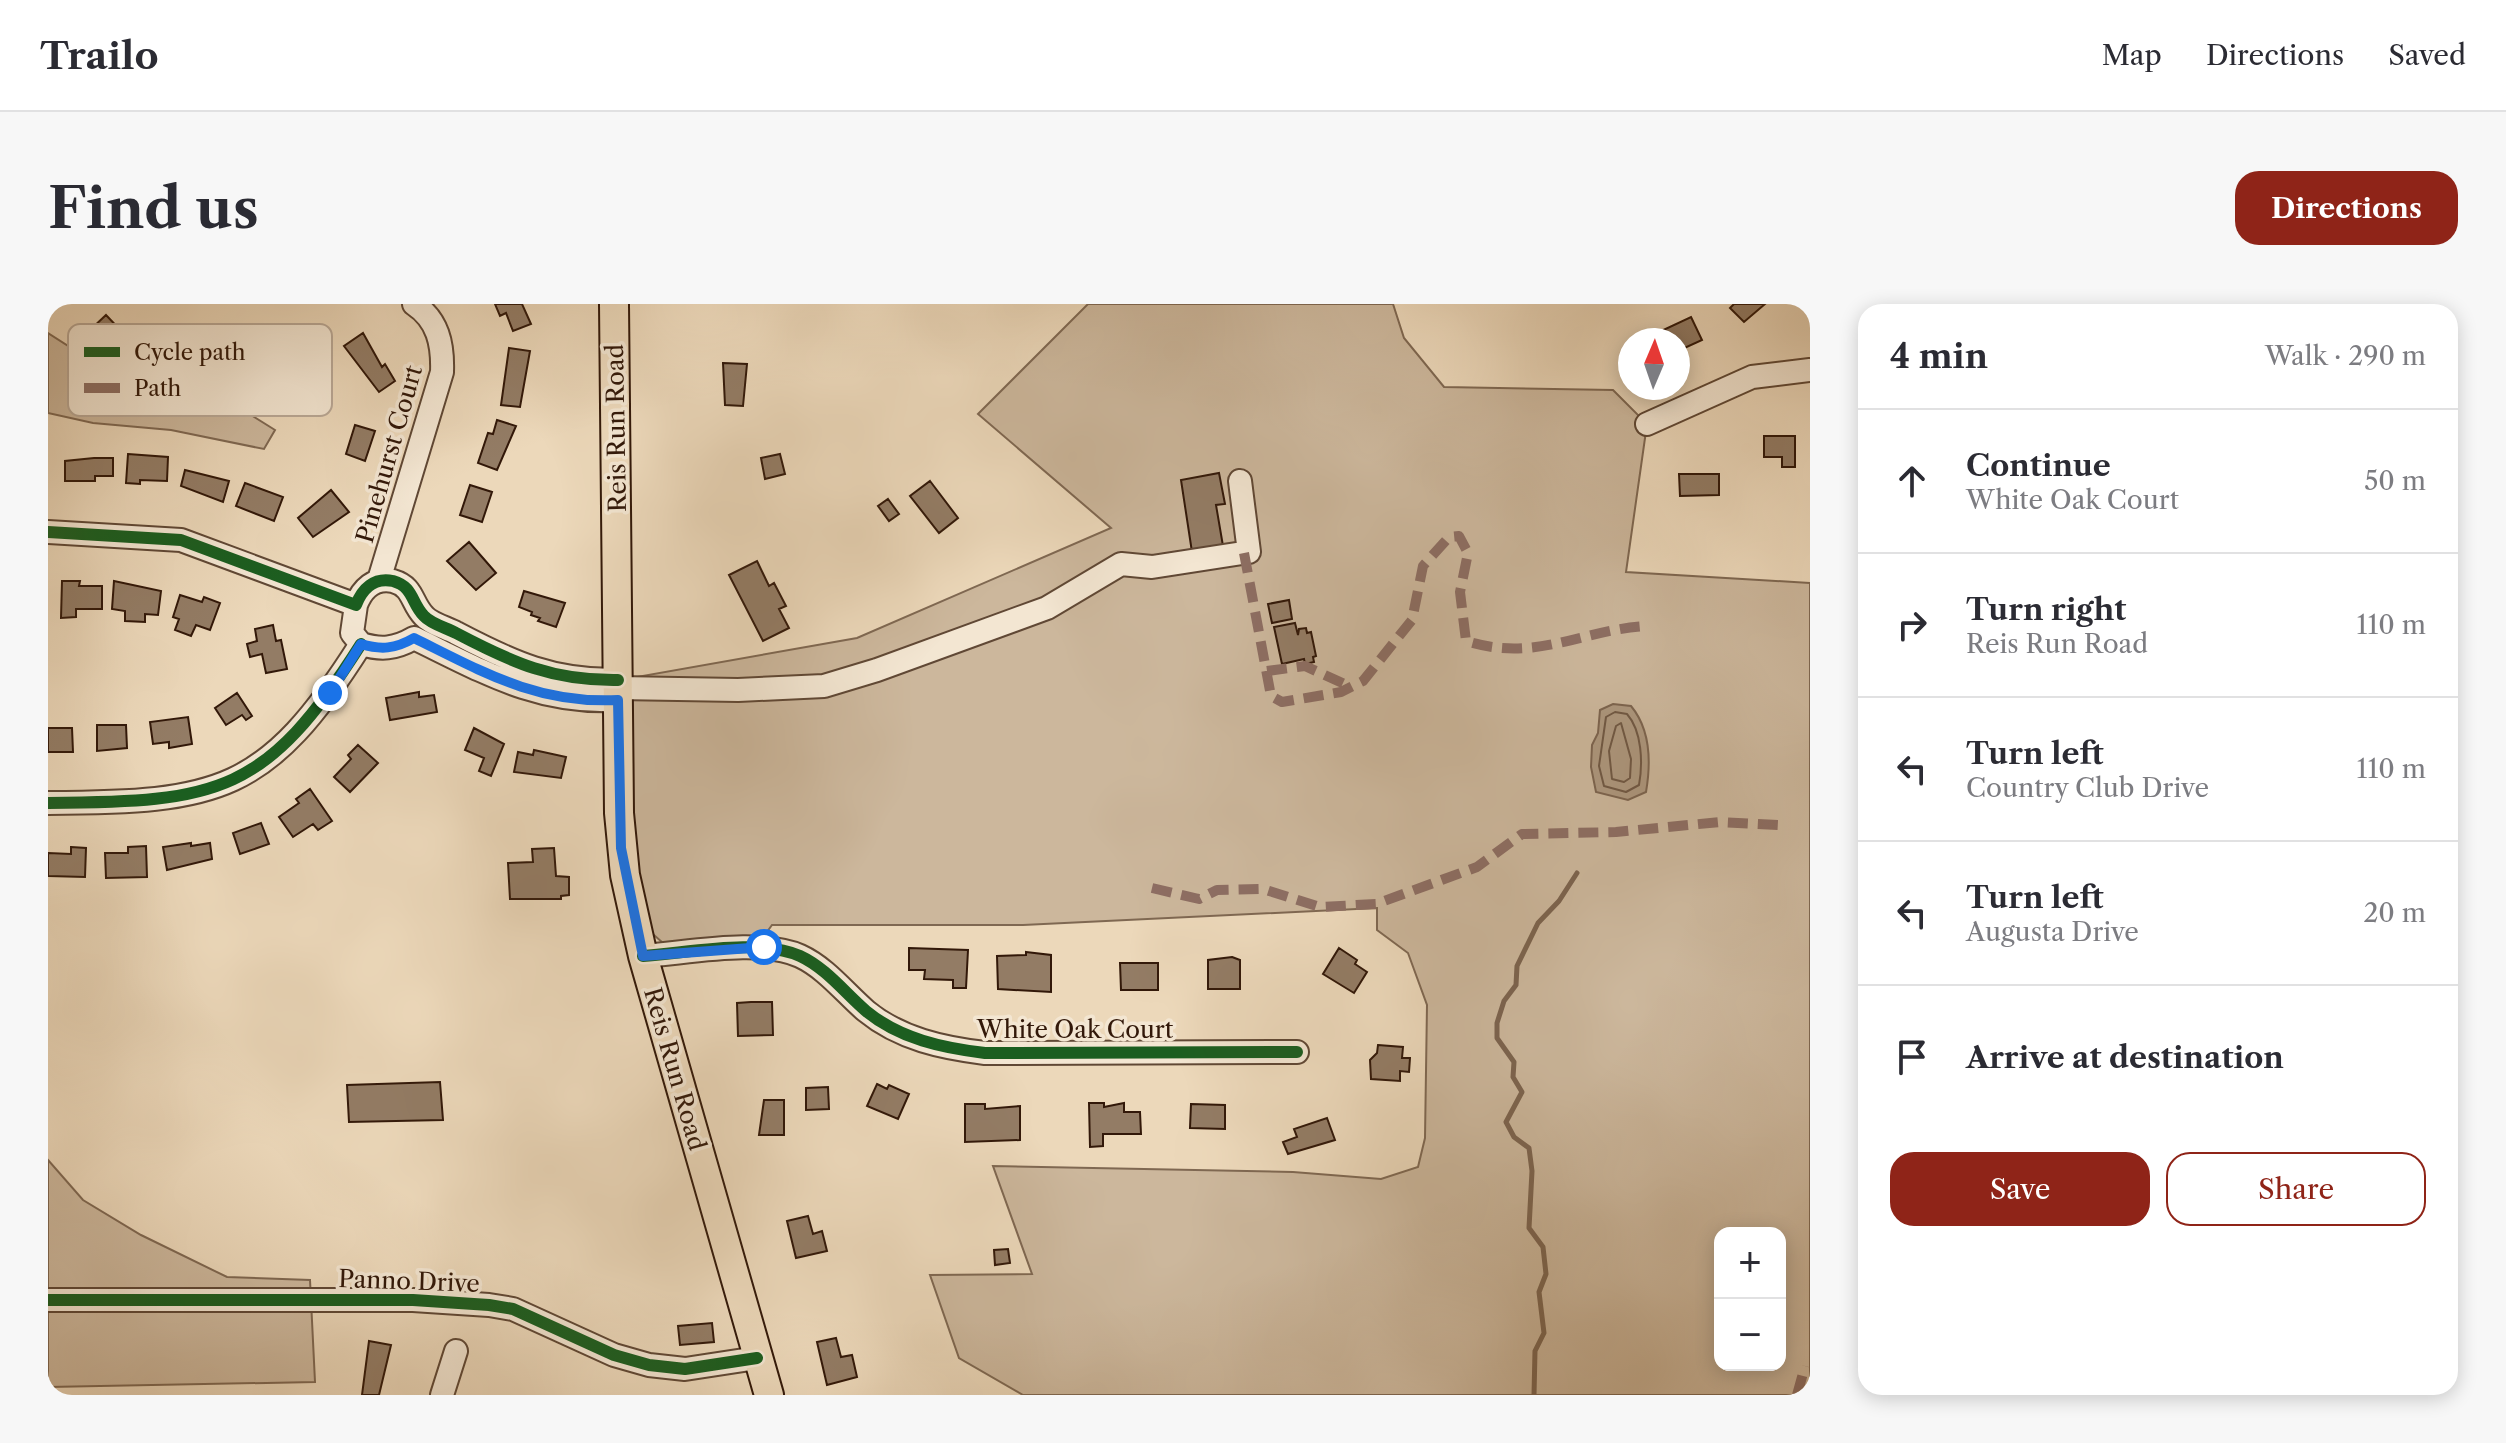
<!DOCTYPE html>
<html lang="en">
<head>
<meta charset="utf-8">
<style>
	:root { --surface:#fff; --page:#f7f7f7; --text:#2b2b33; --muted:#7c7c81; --line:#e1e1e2; --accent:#8f2418 }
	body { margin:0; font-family:"Libre Caslon Text",serif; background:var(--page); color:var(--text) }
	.controls { position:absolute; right:24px; bottom:24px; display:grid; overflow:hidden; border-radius:16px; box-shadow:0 4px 20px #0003 }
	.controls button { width:72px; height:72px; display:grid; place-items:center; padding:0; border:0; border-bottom:2px solid var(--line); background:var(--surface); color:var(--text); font:40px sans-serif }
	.compass { position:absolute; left:1570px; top:24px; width:72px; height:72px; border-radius:50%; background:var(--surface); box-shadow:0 4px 20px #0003; rotate:2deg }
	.stop { position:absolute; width:24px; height:24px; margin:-18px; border:6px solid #1a73e8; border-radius:50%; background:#fff }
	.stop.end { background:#1a73e8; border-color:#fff; box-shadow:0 2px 8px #0008 }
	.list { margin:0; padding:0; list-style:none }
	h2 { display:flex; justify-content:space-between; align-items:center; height:104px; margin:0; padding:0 32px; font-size:34px }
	h2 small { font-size:26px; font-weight:400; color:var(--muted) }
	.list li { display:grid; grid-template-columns:52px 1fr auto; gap:24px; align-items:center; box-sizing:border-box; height:144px; padding:0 32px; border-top:2px solid var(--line) }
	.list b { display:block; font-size:30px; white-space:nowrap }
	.list p { margin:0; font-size:26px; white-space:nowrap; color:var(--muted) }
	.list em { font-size:26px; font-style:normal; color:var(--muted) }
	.actions { display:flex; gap:16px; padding:24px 32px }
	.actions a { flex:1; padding:18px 0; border:2px solid var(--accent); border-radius:24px; text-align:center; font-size:28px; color:var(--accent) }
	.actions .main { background:var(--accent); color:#fff }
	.icon { flex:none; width:44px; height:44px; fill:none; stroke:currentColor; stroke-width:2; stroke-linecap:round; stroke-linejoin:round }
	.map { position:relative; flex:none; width:1762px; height:1091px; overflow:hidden; border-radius:24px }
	header { display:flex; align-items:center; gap:48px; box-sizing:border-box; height:112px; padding:0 40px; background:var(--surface); border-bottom:2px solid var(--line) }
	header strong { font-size:38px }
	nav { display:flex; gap:44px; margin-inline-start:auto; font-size:28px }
	.intro { display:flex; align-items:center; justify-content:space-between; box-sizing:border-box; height:192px; padding:0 48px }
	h1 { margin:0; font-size:56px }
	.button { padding:20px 36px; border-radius:24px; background:var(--accent); color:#fff; font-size:28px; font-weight:700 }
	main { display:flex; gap:48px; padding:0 48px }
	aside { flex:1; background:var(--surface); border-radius:24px; box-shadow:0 4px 20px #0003 }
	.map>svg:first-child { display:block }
</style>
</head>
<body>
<header>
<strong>Trailo</strong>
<nav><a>Map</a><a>Directions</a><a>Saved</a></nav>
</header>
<div class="intro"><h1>Find us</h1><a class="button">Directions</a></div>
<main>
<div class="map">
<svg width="1762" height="1091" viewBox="0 0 1762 1091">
	<rect width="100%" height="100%" fill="#ecd8ba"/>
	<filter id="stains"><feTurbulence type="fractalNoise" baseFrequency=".0025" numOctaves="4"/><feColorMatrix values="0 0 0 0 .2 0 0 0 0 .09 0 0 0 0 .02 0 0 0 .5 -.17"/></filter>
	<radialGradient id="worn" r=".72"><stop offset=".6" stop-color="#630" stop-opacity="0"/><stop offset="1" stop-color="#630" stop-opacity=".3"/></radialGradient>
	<path fill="#ccb79c" stroke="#7f6852" stroke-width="2" fill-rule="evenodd" d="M 1040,0 L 1345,0 L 1356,34 L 1396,83 L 1565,86 L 1599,120 L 1578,268 L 1762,279 L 1762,1091 L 975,1091 L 911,1054 L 882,971 L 984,970 L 945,862 L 1245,868 L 1333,875 L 1370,863 L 1377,834 L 1379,701 L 1360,649 L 1329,626 L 1329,604 L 975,621 L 724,621 L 716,632 L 615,639 L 598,624 L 585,535 L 583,374 L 809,334 L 1063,224 L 930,110 ZM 1672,929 L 1732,929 L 1732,1061 L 1672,1061 Z
		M 0,29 L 64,70 L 160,84 L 227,126 L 216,145 L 123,126 L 45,119 L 0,109 Z
		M 0,856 L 35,896 L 93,931 L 179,973 L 262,976 L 267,1078 L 0,1083 Z"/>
	<path fill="#ad977e" stroke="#7c644f" stroke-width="2" d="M 1565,400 L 1583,402 C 1603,426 1603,459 1598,488 L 1580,496 L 1548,488 L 1543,463 L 1544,441 L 1550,429 L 1552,406 Z"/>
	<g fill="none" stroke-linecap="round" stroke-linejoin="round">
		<path stroke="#705844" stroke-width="2" d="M 1567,408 L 1579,410 C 1594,427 1595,459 1591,481 L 1578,488 L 1556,482 L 1551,462 L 1558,413 Z
			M 1573,419 L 1583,455 L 1582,474 L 1576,478 L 1564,475 L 1561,447 L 1568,422 Z"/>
		<path stroke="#7c644f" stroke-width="5" d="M 1486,1091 L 1487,1047 L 1496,1029 L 1491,988 L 1498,970 L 1495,943 L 1481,924 L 1484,867 L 1481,844 L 1466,833 L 1458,818 L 1474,788 L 1465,773 L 1466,758 L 1449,734 L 1449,719 L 1456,697 L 1468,681 L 1469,662 L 1490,619 L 1511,597 L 1529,569"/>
	</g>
	<path fill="#937c65" stroke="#321809" stroke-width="2" d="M 447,0 L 474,0 L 483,20 L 465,27 L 458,9 L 452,12 Z
		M 1686,0 L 1717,0 L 1696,18 L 1682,4 Z
		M 58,11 L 76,30 L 60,46 L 41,27 Z
		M 1643,13 L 1654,36 L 1630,47 L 1630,36 L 1615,36 L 1611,28 Z
		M 315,29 L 334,63 L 337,60 L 347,77 L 331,88 L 296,42 Z
		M 461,44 L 482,47 L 472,103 L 453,101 Z
		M 675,59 L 699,60 L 695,102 L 677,101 Z
		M 449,116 L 468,122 L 449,166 L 430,159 L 440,129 L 445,130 Z
		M 307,121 L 327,127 L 317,157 L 298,150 Z
		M 1716,132 L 1747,132 L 1747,163 L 1734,163 L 1734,153 L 1716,153 Z
		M 80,150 L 120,153 L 119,177 L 92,176 L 92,180 L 78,179 Z
		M 732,150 L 737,170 L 717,175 L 713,154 Z
		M 46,154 L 65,154 L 65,172 L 47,172 L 47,177 L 17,177 L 17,157 Z
		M 137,166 L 181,177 L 175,198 L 133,182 Z
		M 1171,169 L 1177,200 L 1168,201 L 1175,242 L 1144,248 L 1133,176 Z
		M 1631,170 L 1671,170 L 1671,191 L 1632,192 Z
		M 882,177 L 910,214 L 891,229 L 862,192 Z
		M 197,179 L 235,193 L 226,217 L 188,202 Z
		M 422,181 L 444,188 L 434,218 L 412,211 Z
		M 283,186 L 301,208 L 265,233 L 250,214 Z
		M 840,195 L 851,210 L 841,217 L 830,202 Z
		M 421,238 L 448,269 L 428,286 L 399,257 Z
		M 709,257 L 721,282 L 726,279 L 738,302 L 731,305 L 741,324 L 715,337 L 681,271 Z
		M 14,277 L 32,277 L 31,282 L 54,282 L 54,305 L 28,305 L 28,313 L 13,314 Z
		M 66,277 L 113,287 L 110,311 L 97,310 L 97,318 L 77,317 L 77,307 L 64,305 Z
		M 476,287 L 517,299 L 508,323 L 490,317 L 492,314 L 483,311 L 484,308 L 471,303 Z
		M 132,291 L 154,298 L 156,293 L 172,299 L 162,326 L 148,321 L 143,332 L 127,326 L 131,315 L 125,313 Z
		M 1241,296 L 1244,315 L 1224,319 L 1220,300 Z
		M 1247,319 L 1250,331 L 1251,325 L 1258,324 L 1259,329 L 1263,328 L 1268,352 L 1265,353 L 1266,358 L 1257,360 L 1256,355 L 1234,360 L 1226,323 Z
		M 225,321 L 228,337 L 233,336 L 239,365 L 218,369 L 214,350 L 202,353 L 199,340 L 209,337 L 207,325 Z
		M 371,388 L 371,393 L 386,391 L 389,408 L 342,416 L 338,394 Z
		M 189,389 L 204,412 L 198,416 L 194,411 L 178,421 L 167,404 Z
		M 140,413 L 144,440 L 121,444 L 121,438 L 105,440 L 102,418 Z
		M 49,421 L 78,421 L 79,444 L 49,447 Z
		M 0,424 L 24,424 L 25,448 L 0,448 Z
		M 426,424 L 456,440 L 443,472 L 431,467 L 436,454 L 417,446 Z
		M 310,441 L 330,459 L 302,488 L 286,473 L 303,455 L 300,451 Z
		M 486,446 L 518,453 L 513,474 L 466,468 L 470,448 L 485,451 Z
		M 262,485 L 284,517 L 270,526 L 265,520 L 245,533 L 231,513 L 251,499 L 248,495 Z
		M 213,519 L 221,540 L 192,550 L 185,529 Z
		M 143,539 L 143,542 L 162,539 L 164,555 L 119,566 L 115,543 Z
		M 98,542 L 99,573 L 58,574 L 57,549 L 80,549 L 80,543 Z
		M 23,543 L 38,544 L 37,573 L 0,572 L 0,549 L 23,550 Z
		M 506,544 L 508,572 L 521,573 L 521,591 L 513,592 L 513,595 L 462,595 L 460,559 L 485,558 L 484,545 Z
		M 861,644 L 920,646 L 918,684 L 905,684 L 905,676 L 876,675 L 877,666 L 861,666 Z
		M 1291,644 L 1309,656 L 1307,660 L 1319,668 L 1306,689 L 1275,670 Z
		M 978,648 L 1003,651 L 1003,688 L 950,685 L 949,652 L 978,651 Z
		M 1184,653 L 1192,656 L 1192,685 L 1160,685 L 1160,656 Z
		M 1072,659 L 1110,659 L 1110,686 L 1073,686 Z
		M 703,698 L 724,698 L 725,731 L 690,732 L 689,699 Z
		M 1330,741 L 1355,743 L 1354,754 L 1362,754 L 1361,768 L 1352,767 L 1352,777 L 1323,775 L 1322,756 L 1329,749 Z
		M 392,778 L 395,816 L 301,818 L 299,781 Z
		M 829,780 L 839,785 L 841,781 L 861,790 L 850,815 L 819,802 Z
		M 780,783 L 781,805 L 758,806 L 758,784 Z
		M 716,796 L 736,796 L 736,831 L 711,831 Z
		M 1041,799 L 1056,799 L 1056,803 L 1076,799 L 1076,808 L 1092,808 L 1093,830 L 1055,830 L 1055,842 L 1042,843 Z
		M 917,800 L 937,800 L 937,805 L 972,802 L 972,836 L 917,838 Z
		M 1143,800 L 1177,801 L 1177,825 L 1142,824 Z
		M 1279,814 L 1287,836 L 1240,850 L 1235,838 L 1249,833 L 1246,825 Z
		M 760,912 L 765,930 L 774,927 L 779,947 L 748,954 L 739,917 Z
		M 960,945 L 962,959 L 947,961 L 946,946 Z
		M 664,1019 L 666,1038 L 632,1041 L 630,1022 Z
		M 788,1034 L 793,1053 L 804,1051 L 809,1073 L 779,1081 L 769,1038 Z
		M 321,1037 L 343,1041 L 331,1091 L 314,1091 Z"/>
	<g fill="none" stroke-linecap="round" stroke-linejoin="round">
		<g stroke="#604835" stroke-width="26">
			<path id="minor" d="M 1599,120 L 1704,73 L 1762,66
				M 0,228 L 133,236 L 308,301 C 314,285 326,273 345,277 C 366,283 363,299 376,312 C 383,320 399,324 408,329 C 465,359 505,377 570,376
				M 331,276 L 394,68 C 395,40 390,16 366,0
				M 308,301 L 304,329 L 313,340 C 333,346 347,345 366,334 C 436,368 489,400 570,396
				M 570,384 L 690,386 L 776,382 L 829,366 L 999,304 L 1073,260 L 1104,263 L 1201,248 L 1192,177
				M 0,499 C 171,498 218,490 313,340
				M 595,652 C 640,649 711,634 752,652 C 778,664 797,689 818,707 C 852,735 895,744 937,749 L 1249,748
				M 0,996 L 365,996 L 441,1001 L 465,1005 L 566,1051 L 601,1061 L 637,1065 L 709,1054
				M 394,1091 L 408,1047"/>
		</g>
		<g stroke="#321809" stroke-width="32">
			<path id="major" d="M 566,0 L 571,509 L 577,571 L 595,652 L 721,1091"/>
		</g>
		<use href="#minor" stroke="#f3e6d2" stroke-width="22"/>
		<use href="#major" stroke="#ecd8ba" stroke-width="28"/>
		<path stroke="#8d6e63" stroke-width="10" stroke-dasharray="20 10" stroke-linecap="butt" d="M 1196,249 L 1223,392 L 1234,398 L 1293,388 L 1315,377 L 1364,316 L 1375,262 L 1401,233 L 1411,232 L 1420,249 L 1412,288 L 1418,337 C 1489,359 1531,326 1599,322
			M 1219,367 L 1257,362 L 1303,383
			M 1104,584 L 1151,595 L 1169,586 L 1215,585 L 1272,603 L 1328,600 L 1429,563 L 1474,530 L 1568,528 L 1672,518 L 1731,521
			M 1749,1091 L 1757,1062"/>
		<g stroke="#f3e6d2" stroke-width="17">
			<path id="cycleway" d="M 0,228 L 133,236 L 308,301 C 314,285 326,273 345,277 C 366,283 363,299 376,312 C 383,320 399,324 408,329 C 465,359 505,377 570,376
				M 0,499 C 171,498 218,490 313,340
				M 595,652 C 640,649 711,634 752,652 C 778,664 797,689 818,707 C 852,735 895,744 937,749 L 1249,748
				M 0,996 L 365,996 L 441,1001 L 465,1005 L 566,1051 L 601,1061 L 637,1065 L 709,1054"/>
		</g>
		<use href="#cycleway" stroke="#1b5e20" stroke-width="12"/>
	</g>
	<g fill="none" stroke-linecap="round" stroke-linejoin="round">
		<path stroke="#1a73e8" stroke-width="10" d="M 282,389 L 313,340 C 333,346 347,345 366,334 C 435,368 489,400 570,396 L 573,544 L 595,652 L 716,643"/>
	</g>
	<g text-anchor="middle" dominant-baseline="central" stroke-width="7" stroke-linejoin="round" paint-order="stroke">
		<g font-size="24" fill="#321809" stroke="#f3e6d2">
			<text transform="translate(568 124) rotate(-91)">Reis Run Road</text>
			<text transform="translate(341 150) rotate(-74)">Pinehurst Court</text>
			<text x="1027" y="725">White Oak Court</text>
			<text transform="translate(627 765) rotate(74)">Reis Run Road</text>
			<text transform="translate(361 977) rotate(2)">Panno Drive</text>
		</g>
	</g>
	<rect x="20" y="20" width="264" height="92" rx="12" fill="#f3e6d2" stroke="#b9a896" stroke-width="2"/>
	<rect x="36" y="43" width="36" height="10" fill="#1b5e20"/>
	<rect x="36" y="79" width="36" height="10" fill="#8d6e63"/>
	<g font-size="22" fill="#321809">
		<text x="86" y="56">Cycle path</text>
		<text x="86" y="92">Path</text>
	</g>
	<rect width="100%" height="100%" filter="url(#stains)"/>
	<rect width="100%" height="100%" fill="url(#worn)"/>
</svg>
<div class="controls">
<button>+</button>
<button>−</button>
</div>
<svg class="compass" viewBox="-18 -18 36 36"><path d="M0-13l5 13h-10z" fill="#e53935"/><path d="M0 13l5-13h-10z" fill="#7c7c81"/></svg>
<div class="stop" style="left:716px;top:643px"></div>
<div class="stop end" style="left:282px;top:389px"></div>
</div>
<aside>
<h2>4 min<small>Walk · 290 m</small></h2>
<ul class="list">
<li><svg class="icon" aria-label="ahead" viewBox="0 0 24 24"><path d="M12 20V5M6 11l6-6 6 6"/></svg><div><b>Continue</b><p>White Oak Court</p></div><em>50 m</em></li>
<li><svg class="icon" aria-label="right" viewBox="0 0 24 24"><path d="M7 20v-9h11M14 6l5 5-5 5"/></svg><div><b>Turn right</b><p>Reis Run Road</p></div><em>110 m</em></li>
<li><svg class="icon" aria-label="left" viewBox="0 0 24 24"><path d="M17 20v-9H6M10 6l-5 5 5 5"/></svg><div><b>Turn left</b><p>Country Club Drive</p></div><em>110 m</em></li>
<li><svg class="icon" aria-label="left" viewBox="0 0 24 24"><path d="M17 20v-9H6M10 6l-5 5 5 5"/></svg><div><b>Turn left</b><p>Augusta Drive</p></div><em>20 m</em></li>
<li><svg class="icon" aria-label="arrive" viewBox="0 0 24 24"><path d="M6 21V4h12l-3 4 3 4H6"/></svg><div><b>Arrive at destination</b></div></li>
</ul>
<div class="actions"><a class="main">Save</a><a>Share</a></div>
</aside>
</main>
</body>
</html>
